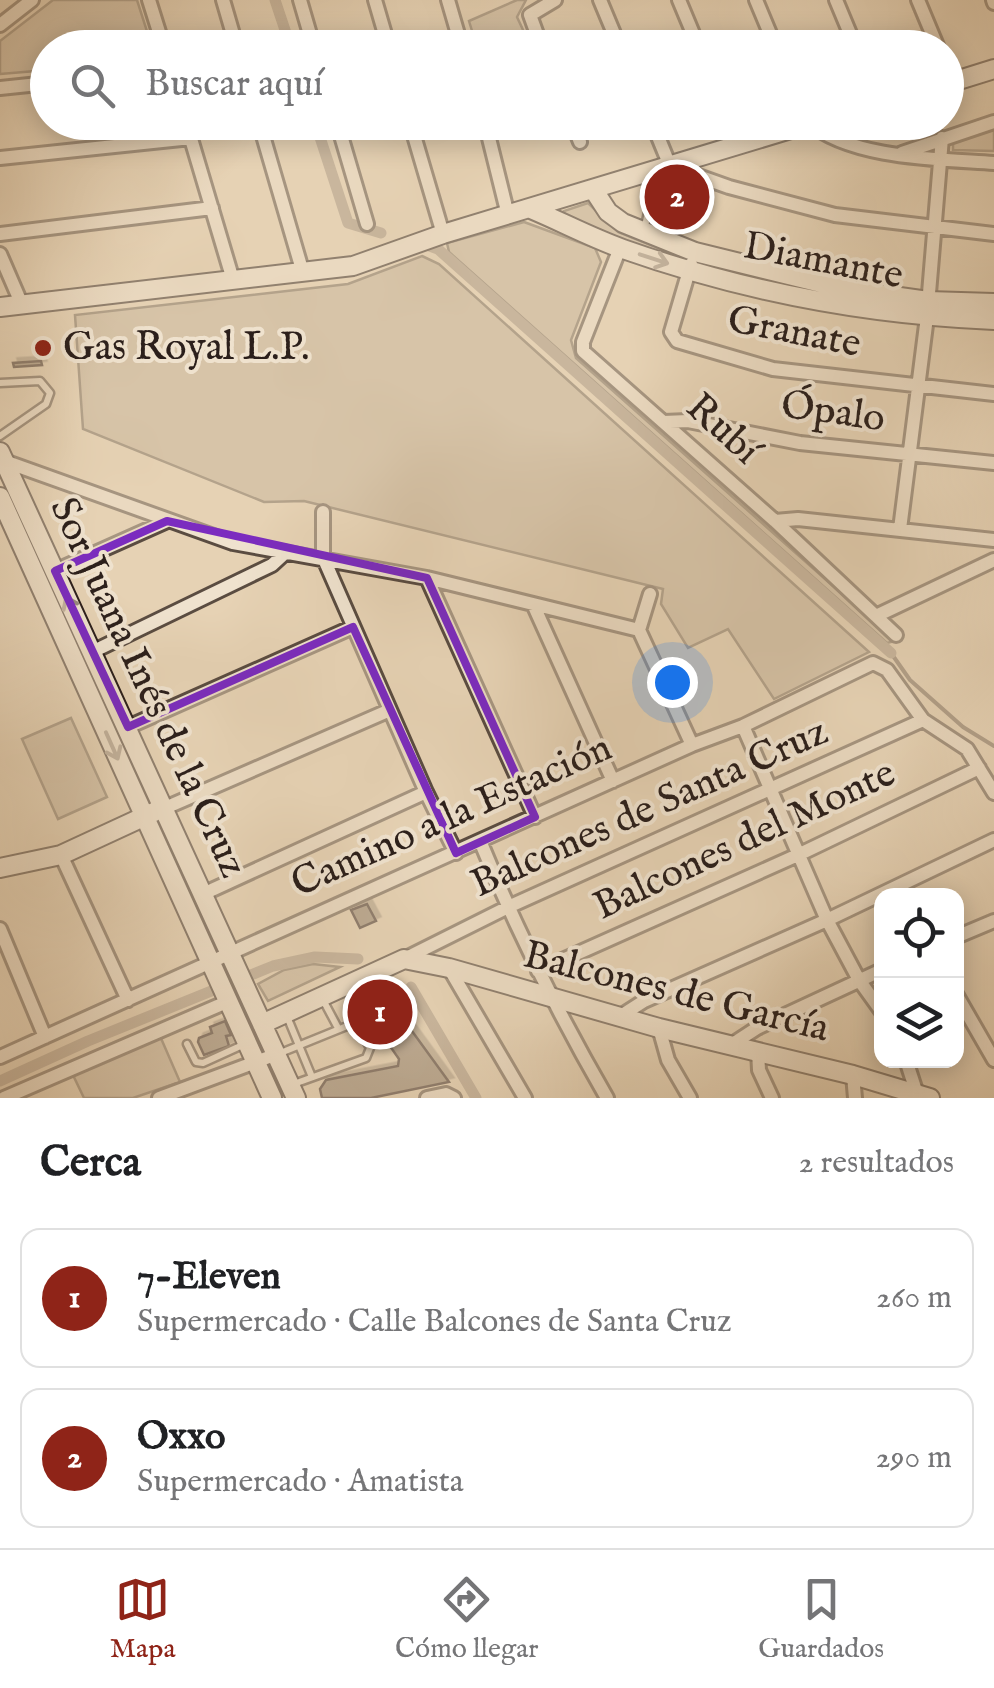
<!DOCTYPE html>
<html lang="es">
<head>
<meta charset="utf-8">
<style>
	:root { --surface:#fff; --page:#f2f2f2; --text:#202124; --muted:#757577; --line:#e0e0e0; --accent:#8f2418 }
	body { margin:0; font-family:"IM FELL English",serif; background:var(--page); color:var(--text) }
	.controls { position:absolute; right:30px; bottom:30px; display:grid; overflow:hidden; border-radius:20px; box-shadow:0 5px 25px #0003 }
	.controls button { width:90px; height:90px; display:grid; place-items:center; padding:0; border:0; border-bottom:2px solid var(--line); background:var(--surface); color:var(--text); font:50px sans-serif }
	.you { position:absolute; left:672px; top:682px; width:35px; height:35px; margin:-25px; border:8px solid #fff; border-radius:50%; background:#1a73e8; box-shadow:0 0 0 15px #1a73e833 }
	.badge { display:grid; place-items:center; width:65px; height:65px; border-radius:50%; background:var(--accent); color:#fff; font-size:32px; font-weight:700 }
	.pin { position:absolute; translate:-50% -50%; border:5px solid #fff; box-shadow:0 2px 10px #0006 }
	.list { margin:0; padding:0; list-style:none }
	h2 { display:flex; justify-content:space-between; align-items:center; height:130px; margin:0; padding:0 40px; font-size:42px }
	h2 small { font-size:32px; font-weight:400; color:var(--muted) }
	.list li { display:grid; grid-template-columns:65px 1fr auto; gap:30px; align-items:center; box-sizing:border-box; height:140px; margin:0 20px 20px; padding:0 20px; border:2px solid var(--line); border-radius:20px }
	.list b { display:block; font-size:38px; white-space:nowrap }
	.list p { margin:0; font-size:32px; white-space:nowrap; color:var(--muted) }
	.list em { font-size:32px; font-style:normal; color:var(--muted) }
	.icon { flex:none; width:55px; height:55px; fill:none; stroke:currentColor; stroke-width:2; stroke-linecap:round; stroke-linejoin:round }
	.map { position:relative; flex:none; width:994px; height:1098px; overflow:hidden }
	.search { position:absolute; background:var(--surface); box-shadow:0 5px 25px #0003; left:30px; right:30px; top:30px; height:110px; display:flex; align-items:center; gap:25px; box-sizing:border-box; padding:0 35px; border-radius:55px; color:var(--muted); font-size:38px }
	.sheet { height:450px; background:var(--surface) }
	nav { display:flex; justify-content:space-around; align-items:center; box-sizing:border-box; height:140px; border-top:2px solid var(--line); background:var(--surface); font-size:28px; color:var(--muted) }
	nav a { display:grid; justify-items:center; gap:5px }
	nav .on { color:var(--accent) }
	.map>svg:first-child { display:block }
</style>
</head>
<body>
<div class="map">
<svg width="994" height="1098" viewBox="0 0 994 1098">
	<defs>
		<filter id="shadow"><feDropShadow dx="4.5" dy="-4.5" stdDeviation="0" flood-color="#0004"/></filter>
	</defs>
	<rect width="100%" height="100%" fill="#e6d2b4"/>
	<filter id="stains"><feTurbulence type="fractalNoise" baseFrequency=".002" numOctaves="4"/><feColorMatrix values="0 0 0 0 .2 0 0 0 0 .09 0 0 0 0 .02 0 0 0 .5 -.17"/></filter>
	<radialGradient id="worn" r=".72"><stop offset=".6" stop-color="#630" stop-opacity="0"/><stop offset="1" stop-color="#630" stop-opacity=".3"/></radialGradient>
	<path fill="#c6b49a" stroke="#786a5a" stroke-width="2.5" d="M 53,0 L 137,0 L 152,47 L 48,48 L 47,70 L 0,74 L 0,41 Z
		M 517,0 L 526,0 L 517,17 L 531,47 L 477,47 L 469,21 Z
		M 994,127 L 994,151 L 953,150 L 953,139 Z
		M 588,203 L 618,232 L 675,255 L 681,258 L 680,261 L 565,219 L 564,211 Z
		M 524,222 L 595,248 L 601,262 L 571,340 L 576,358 L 895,641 L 887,643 L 449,252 L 447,243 Z
		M 422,256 L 439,264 L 869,652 L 774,699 L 728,629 L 688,648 L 661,604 L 663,589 L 304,501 L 264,502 L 83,429 L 75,315 L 348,284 Z
		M 71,718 L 107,797 L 58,819 L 22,739 Z
		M 313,964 L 340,967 L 268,1001 L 258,984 L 284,970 Z
		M 160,1036 L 180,1082 L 133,1098 L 84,1098 L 73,1075 Z"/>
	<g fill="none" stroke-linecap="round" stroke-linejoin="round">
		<path stroke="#756658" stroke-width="4" d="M 891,653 L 910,680 L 963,727 L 994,746"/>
		<path stroke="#a69580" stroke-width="11" d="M 275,0 L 291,48
			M 315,122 L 348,223 L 381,233
			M 427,245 L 438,249 L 891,653
			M 411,987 L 476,1098
			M 0,1081 L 88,1041 L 273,966 L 315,957 L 358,959"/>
	</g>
	<path fill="#8c7c6b" stroke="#2b1f1b" stroke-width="2.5" filter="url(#shadow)" d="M 672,183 L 689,188 L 683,213 L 663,207 Z
		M 41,361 L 42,365 L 14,367 L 13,363 Z
		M 367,904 L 376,921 L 360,928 L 351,910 Z
		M 380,987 L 449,1082 L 371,1098 L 322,1098 L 320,1089 L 326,1080 L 398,1066 L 399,1059 L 360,1003 Z
		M 225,1021 L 231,1035 L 226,1036 L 229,1046 L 204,1055 L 198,1042 L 199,1038 L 212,1033 L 210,1027 Z"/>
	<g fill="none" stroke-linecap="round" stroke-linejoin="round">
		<g stroke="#5a4c41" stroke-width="11">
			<path id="lane" d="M 644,231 L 656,175
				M 0,383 L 40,381 L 50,393 L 46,404 L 0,436
				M 322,998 L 338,1028
				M 286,1014 L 312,1077
				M 187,1044 L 196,1062 L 203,1063 L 247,1043
				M 278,1054 L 352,1024 L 358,1026 L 370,1048 L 366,1058 L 291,1085"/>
		</g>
		<g stroke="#5a4c41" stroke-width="18">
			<path id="street" d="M 149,0 L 164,48
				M 223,0 L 237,48
				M 300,0 L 314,48
				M 375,0 L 389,48
				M 448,0 L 462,48
				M 600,0 L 620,48
				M 679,0 L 699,48
				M 756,0 L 776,48
				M 836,0 L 856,48
				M 918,0 L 938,48
				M 993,0 L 994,3
				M 0,25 L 32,0
				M 542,48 L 530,15 L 555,0
				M 0,88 L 48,83
				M 186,122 L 233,280
				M 259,122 L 303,273
				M 337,122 L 367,224
				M 410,122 L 443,234
				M 485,122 L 508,215
				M 572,122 L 580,142
				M 652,122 L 670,166 L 729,187 L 835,215 L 994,234
				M 729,122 L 739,146
				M 808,122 C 851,159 939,159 994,163
				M 488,133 L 524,122
				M 902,153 L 994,122
				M 0,158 L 191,138
				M 0,234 L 212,208
				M 620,248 L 583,342 L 583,351 L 775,521 L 896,635
				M 0,254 L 22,305
				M 691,264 L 671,332 L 677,341 L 773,369 L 994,394
				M 664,422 L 688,421 L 800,443 L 994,463
				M 4,461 L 233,543 L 427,578 L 639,630
				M 323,512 L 323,557 L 426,792 L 456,853
				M 775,521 L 798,519 L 994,540
				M 900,529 L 927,317 L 942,138
				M 55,571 L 167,521
				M 427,578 L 535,817
				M 650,594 L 639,630 L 692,745
				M 533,604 L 613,781
				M 876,616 L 994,560
				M 92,652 L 272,565 L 285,553
				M 743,726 L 827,920 L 859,980 L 882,1012
				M 128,727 L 353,627
				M 165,808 L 390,710
				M 481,843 C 517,931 559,1015 607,1098
				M 61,855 L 128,1000
				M 203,894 L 426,792
				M 0,929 L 45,1037
				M 956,937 L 994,921
				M 404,959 L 508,907 L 923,720
				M 449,968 L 525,1098
				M 538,971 L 800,854 L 979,768
				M 956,994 L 994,1060
				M 619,1017 L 644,1001 L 827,920 L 994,840
				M 659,1028 L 668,1060 L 690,1098
				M 731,1045 L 757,1028 L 882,970
				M 758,1051 L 759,1070 L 772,1098
				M 0,1057 L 692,745 L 743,726 L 873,663 L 887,670 L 923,720 L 967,749 L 994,793
				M 906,1060 L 917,1094
				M 853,1075 L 855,1098
				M 4,1098 L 229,1001
				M 159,1098 L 277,1054
				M 427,1098 L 446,1094 L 454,1098"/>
		</g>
		<g stroke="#2b1f1b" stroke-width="22">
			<path id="secondary" d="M 946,84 L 994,69
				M 593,189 L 608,212 L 623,223 L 695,252 L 850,290 L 928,301 L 994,303
				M 531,209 C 562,222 592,238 623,249 C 742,291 869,315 994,320
				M 0,307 L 353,266 L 443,234 L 814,122
				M 0,452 L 296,1098
				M 0,497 L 272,1098
				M 0,868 L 61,855 L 154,812
				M 262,1024 L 404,959 L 449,968 L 659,1028 L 853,1075 L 930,1098"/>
		</g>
		<use href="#lane" stroke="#efe2ce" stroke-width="6"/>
		<use href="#street" stroke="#efe2ce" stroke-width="12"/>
		<use href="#secondary" stroke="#efe2ce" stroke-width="18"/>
	</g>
	<defs><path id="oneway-shaft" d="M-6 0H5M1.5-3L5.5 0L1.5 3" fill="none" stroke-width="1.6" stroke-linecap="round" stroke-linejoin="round" transform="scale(2.5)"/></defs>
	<g stroke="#978a7d">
		<use href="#oneway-shaft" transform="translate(654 259) rotate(18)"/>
		<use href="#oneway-shaft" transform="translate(72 610) rotate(-115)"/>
		<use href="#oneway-shaft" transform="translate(112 746) rotate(66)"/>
	</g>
	<path d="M0 0H994V1098H0ZM 167,521 L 427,578 L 535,817 L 456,853 L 353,627 L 128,727 L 55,571 Z" fill="#e6d2b4" fill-opacity=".55" fill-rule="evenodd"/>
	<path fill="none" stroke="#7b2cbf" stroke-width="8" stroke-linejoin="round" d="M 167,521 L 427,578 L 535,817 L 456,853 L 353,627 L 128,727 L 55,571 Z"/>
	<circle fill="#8f2418" stroke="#efe2ce" stroke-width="4" cx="43" cy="348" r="10"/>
	<g text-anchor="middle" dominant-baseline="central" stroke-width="8" stroke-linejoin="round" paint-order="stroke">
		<g font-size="40" fill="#2b1f1b" stroke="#efe2ce">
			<text transform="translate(823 262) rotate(11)">Diamante</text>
			<text transform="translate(794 333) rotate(11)">Granate</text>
			<text transform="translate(833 413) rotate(8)">Ópalo</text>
			<text transform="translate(722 430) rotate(42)">Rubí</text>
			<text transform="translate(147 688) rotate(65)">Sor Juana Inés de la Cruz</text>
			<text transform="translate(650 809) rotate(-24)">Balcones de Santa Cruz</text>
			<text transform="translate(452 817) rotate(-24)">Camino a la Estación</text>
			<text transform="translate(745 841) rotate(-25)">Balcones del Monte</text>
			<text transform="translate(676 993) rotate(14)">Balcones de García</text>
		</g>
		<g font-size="40" fill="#2b1f1b" stroke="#efe2ce" text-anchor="start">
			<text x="63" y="348">Gas Royal L.P.</text>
		</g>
	</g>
	<rect width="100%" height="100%" filter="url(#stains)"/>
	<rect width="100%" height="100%" fill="url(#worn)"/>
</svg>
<div class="controls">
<button><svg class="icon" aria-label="locate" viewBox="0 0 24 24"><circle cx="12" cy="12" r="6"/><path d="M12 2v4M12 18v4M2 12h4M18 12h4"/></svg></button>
<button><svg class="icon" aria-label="layers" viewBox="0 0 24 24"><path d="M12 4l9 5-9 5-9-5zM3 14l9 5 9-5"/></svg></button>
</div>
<div class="you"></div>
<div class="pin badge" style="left:380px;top:1012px">1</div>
<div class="pin badge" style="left:677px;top:197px">2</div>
<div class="search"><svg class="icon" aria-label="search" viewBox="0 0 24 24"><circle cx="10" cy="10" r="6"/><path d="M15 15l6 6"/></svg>Buscar aquí</div>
</div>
<section class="sheet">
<h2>Cerca<small>2 resultados</small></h2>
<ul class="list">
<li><span class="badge">1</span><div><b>7-Eleven</b><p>Supermercado · Calle Balcones de Santa Cruz</p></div><em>260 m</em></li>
<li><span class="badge">2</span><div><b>Oxxo</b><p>Supermercado · Amatista</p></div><em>290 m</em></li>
</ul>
</section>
<nav>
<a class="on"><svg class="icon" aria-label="map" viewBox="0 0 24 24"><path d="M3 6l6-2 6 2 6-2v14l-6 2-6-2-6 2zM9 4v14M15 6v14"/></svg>Mapa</a>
<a><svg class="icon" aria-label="directions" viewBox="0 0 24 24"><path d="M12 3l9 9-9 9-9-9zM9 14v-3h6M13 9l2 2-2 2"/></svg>Cómo llegar</a>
<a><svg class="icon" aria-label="saved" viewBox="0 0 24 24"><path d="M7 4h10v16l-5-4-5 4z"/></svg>Guardados</a>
</nav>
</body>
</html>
